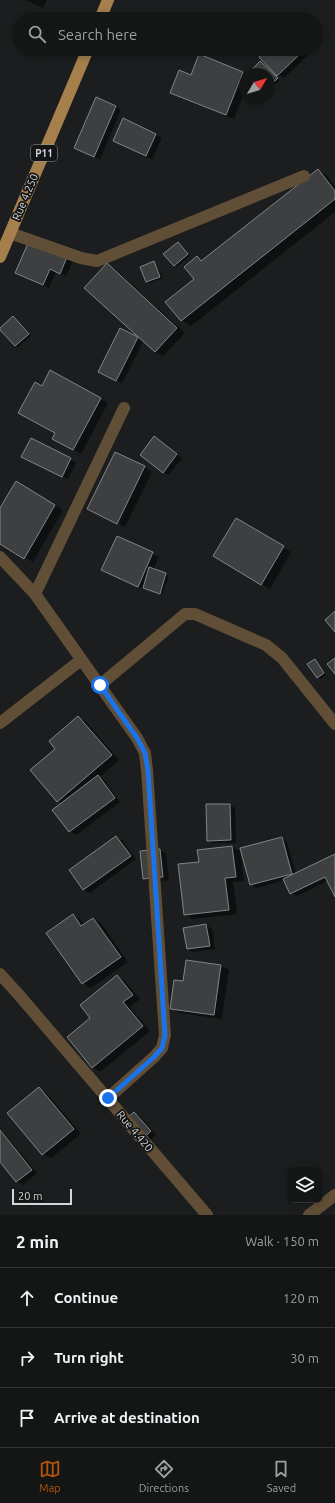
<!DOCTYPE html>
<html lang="en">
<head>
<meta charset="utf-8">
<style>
	:root { --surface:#141616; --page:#212323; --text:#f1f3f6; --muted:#9d9fa1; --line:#333535; --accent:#b45309 }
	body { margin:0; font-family:Ubuntu,sans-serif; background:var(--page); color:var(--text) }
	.controls { position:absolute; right:12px; bottom:12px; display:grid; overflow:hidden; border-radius:8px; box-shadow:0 2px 6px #0003 }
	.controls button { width:36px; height:36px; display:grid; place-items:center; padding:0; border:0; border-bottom:1px solid var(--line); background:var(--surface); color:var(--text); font:20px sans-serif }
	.compass { position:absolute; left:239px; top:68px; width:36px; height:36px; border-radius:50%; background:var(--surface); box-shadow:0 2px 6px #0003; rotate:52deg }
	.scale { position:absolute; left:12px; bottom:10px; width:60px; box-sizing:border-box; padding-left:4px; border:2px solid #d4d6d7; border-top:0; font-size:11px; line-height:14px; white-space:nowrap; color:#d4d6d7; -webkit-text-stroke:3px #121415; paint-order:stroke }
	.stop { position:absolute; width:12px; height:12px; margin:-9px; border:3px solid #1a73e8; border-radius:50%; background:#fff }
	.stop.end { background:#1a73e8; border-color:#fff; box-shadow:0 1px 4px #0008 }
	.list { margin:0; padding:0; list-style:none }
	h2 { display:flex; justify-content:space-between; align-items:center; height:52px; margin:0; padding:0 16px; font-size:17px }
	h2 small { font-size:13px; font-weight:400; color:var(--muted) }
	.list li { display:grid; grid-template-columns:26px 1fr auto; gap:12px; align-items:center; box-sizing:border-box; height:60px; padding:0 16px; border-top:1px solid var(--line) }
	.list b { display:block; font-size:15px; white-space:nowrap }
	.list em { font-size:13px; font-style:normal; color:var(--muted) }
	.icon { flex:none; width:22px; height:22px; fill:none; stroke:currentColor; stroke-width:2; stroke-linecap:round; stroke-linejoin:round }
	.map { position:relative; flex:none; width:335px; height:1215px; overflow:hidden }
	.search { position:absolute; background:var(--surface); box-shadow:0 2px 6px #0003; left:12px; right:12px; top:12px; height:44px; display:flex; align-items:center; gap:10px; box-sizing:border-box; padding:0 14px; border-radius:22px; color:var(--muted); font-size:15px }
	.sheet { height:232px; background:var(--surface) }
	nav { display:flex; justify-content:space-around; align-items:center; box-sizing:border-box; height:56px; border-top:1px solid var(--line); background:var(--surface); font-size:11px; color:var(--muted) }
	nav a { display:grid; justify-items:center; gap:2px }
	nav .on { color:var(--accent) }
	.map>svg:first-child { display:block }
</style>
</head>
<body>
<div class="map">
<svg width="335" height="1215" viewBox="0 0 335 1215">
	<rect width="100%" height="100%" fill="#1b1d1e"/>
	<path fill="#0007" d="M 26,0 L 47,0 L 43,8 Z
		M 268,49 L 307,49 L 310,53 L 284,78 L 278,75 Z
		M 260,62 L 280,80 L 269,91 L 269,74 L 250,73 Z
		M 242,72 L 245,74 L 245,91 L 234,119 L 179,97 L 171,92 L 191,76 Z
		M 115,107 L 121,110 L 100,159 L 81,151 Z
		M 124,119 L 162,138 L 152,159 L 120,144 Z
		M 318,170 L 327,176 L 335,186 L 335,212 L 191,326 L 181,320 L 196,280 L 197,258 L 203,261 Z
		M 29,242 L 73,261 L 66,276 L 56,272 L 49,288 L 22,276 Z
		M 178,243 L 190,256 L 177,267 L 165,254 Z
		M 154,262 L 156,264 L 163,278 L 150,283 L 147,282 L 141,267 Z
		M 107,265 L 115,269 L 185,333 L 163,356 L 155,352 Z
		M 13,317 L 31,336 L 18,347 L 15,345 Z
		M 120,329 L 143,342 L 122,383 L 105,375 Z
		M 50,371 L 108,403 L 81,454 L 53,438 L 56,433 L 42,387 Z
		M 155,438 L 182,458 L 169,475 L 163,472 Z
		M 31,439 L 76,463 L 68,479 L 28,460 Z
		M 144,467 L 152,472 L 125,527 L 96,513 Z
		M 16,483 L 63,510 L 33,562 L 0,543 L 0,510 Z
		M 236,519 L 291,552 L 270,589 L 215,556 Z
		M 117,537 L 159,557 L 153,570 L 169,576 L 162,594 L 145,588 L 144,589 L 108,573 Z
		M 315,660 L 317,662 L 326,675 L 321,679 L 318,677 Z
		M 78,717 L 86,722 L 119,760 L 100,777 L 104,780 L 120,802 L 76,835 L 70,832 L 54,810 L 62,804 L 58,801 L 56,749 Z
		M 230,805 L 235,808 L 236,843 L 213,843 L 208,840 Z
		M 116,837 L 122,840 L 136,859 L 90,893 L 84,890 L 70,870 Z
		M 281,838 L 287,842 L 296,874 L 335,855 L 335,895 L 328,881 L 297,896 L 291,893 L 285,880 L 257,888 L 251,885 Z
		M 232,847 L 240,851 L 244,881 L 233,882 L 237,914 L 193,919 L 185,914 Z
		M 160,850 L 166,853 L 169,880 L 150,882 L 144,879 L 141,852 Z
		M 73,915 L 81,920 L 84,925 L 93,919 L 101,923 L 128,962 L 91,988 L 83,983 Z
		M 206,925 L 212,929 L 215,949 L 193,952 L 188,949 Z
		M 221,966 L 229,970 L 222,1019 L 179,1013 L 171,1008 L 184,982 Z
		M 117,976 L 125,981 L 140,999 L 130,1007 L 150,1031 L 100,1072 L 92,1067 L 92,1018 Z
		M 39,1088 L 47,1093 L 81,1134 L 51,1158 L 42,1154 Z
		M 135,1113 L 140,1116 L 156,1135 L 144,1145 Z
		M 0,1130 L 3,1132 L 37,1173 L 23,1185 L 17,1182 L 0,1161 Z"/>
	<path fill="#3d3f40" stroke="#828587" d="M 267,49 L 305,49 L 277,76 L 259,57 Z
		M 199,54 L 243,72 L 226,115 L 170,93 L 179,70 L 191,75 Z
		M 260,61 L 278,78 L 269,87 L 269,74 L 249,73 Z
		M 96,97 L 116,106 L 94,157 L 74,148 Z
		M 123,118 L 156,134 L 146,156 L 113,141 Z
		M 318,169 L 335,191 L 335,199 L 181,321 L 165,302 L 194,279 L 184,267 L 197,256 L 201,261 Z
		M 29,241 L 67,257 L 60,274 L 50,269 L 43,285 L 15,273 Z
		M 178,242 L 188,254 L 174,266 L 163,254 Z
		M 154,261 L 160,277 L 146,282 L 140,267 Z
		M 107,263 L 177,328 L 155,352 L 84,288 Z
		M 13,316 L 29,334 L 15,346 L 0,330 L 0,328 Z
		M 120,328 L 138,337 L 116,381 L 98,372 Z
		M 50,370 L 101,398 L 73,450 L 52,439 L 55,433 L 18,413 L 35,382 L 42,386 Z
		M 154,436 L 177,454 L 163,473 L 140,455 Z
		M 31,438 L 71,458 L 62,477 L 21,457 Z
		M 115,452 L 145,466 L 117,524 L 87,509 Z
		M 16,481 L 55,505 L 24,559 L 0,544 L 0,508 Z
		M 236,518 L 284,546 L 261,585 L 213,556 Z
		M 117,536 L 153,552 L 138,587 L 101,570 Z
		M 149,567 L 166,573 L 160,594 L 143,588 Z
		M 335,611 L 335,632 L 325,620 Z
		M 335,658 L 335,674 L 327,664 Z
		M 315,659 L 324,673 L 317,678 L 307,664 Z
		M 78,716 L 112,755 L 57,802 L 30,770 L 55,749 L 49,741 Z
		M 98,775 L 115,798 L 69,832 L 52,810 Z
		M 206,804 L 230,804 L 231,840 L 207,841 Z
		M 116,836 L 131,856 L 83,890 L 69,870 Z
		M 282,837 L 292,874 L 250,885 L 240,848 Z
		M 232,846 L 236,877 L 225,878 L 229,910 L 184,915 L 178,864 L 199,862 L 197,850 Z
		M 160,849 L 163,877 L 143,879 L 140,851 Z
		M 335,854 L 335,897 L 325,877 L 290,894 L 283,879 Z
		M 73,914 L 81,926 L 93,918 L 121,957 L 82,984 L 46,933 Z
		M 206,924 L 210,946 L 187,949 L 183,928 Z
		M 186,960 L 221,965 L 214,1015 L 170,1009 L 174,980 L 183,981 Z
		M 117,975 L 133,995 L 123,1002 L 143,1026 L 92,1068 L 67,1037 L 90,1018 L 80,1005 Z
		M 39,1087 L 74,1129 L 42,1155 L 7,1113 Z
		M 134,1112 L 151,1131 L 138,1143 L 121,1123 Z
		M 0,1130 L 32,1170 L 16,1182 L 0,1162 Z"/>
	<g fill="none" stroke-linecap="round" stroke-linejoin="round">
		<path stroke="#614e36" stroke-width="12" d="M 10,233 L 81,258 L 97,261 L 304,176
			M 0,557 L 35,594 L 137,738 L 145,753 L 147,770 L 165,1035 L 162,1048 L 154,1057 L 108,1098
			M 35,594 L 124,408
			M 100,685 L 185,614 L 195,614 L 266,645 L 282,658 L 335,724
			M 0,723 L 81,660
			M 0,974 L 19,995 L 207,1215
			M 309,1215 L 335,1195"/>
		<path stroke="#a57f4c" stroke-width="12" d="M 100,19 L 108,0
			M 0,257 L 88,49"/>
	</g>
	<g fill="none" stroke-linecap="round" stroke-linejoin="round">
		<path stroke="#1a73e8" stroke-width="5" d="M 100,685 L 137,738 L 145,753 L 148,770 L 165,1035 L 162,1048 L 154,1057 L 108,1098"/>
	</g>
	<g text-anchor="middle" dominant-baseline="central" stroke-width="3.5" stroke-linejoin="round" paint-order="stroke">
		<rect fill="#121415" stroke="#9a9c9d" stroke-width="1" x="31" y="145" width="26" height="16" rx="3"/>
		<g font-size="10" font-weight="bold" fill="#d4d6d7">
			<text x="44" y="153">P11</text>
		</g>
		<g font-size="11" fill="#d4d6d7" stroke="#121415">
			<text transform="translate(25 197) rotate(-67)">Rue 4.250</text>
			<text transform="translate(135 1131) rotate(50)">Rue 4.420</text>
		</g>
	</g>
</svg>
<div class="controls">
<button><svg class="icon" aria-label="layers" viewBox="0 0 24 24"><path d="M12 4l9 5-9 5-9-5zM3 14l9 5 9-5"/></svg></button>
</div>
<svg class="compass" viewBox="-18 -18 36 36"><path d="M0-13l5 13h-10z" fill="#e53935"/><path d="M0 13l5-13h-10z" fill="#9d9fa1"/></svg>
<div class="scale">20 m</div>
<div class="stop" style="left:100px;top:685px"></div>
<div class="stop end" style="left:108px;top:1098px"></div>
<div class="search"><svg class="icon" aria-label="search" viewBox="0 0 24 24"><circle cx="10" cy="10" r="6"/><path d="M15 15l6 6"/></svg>Search here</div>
</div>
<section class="sheet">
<h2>2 min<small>Walk · 150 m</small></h2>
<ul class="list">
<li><svg class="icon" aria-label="ahead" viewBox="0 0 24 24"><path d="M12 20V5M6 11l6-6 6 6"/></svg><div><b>Continue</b></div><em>120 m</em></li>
<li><svg class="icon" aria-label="right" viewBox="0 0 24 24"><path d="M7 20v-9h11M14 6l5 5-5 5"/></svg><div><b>Turn right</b></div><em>30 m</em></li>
<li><svg class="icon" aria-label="arrive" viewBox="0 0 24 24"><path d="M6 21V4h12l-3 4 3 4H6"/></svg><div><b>Arrive at destination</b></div></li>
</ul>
</section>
<nav>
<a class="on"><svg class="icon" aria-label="map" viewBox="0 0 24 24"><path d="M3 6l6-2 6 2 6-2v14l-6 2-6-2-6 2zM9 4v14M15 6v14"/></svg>Map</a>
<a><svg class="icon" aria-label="directions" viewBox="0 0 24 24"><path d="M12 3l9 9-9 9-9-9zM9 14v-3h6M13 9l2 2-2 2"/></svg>Directions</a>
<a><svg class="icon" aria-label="saved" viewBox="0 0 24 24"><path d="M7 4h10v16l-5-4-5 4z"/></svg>Saved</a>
</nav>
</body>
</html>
